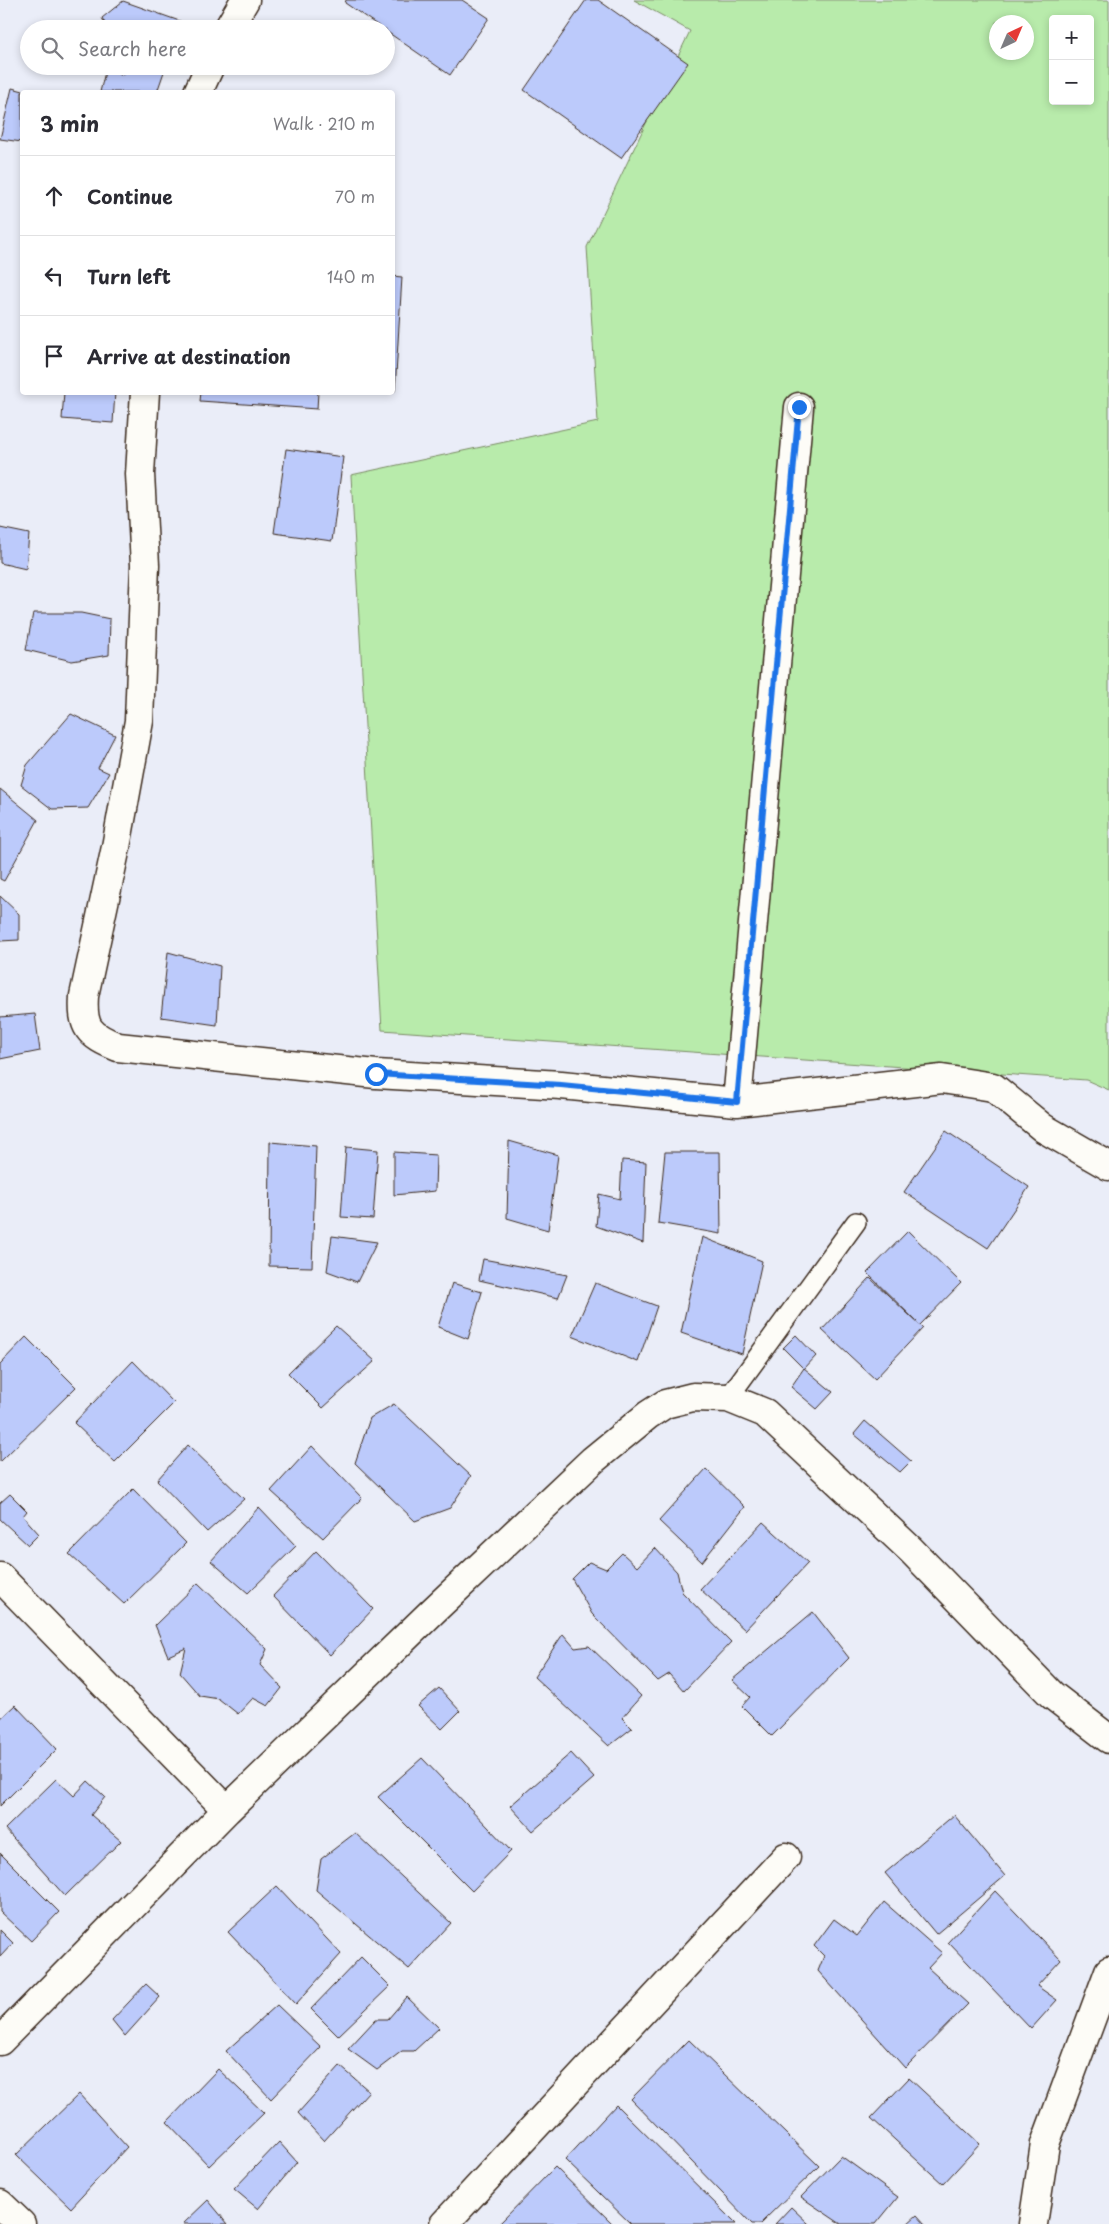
<!DOCTYPE html>
<html lang="en">
<head>
<meta charset="utf-8">
<style>
	:root { --surface:#fff; --page:#f7f7f7; --text:#2b2b33; --muted:#7c7c81; --line:#e1e1e2 }
	body { margin:0; font-family:"Playpen Sans",sans-serif; background:var(--page); color:var(--text) }
	.controls { position:absolute; right:15px; top:15px; display:grid; overflow:hidden; border-radius:5px; box-shadow:0 2px 8px #0003 }
	.controls button { width:45px; height:45px; display:grid; place-items:center; padding:0; border:0; border-bottom:1px solid var(--line); background:var(--surface); color:var(--text); font:25px sans-serif }
	.compass { position:absolute; left:989px; top:15px; width:45px; height:45px; border-radius:50%; background:var(--surface); box-shadow:0 2px 8px #0003; rotate:44deg }
	.stop { position:absolute; width:15px; height:15px; margin:-11px; border:4px solid #1a73e8; border-radius:50%; background:#fff }
	.stop.end { background:#1a73e8; border-color:#fff; box-shadow:0 1px 5px #0008 }
	.list { margin:0; padding:0; list-style:none }
	h2 { display:flex; justify-content:space-between; align-items:center; height:65px; margin:0; padding:0 20px; font-size:21px }
	h2 small { font-size:16px; font-weight:400; color:var(--muted) }
	.list li { display:grid; grid-template-columns:32px 1fr auto; gap:15px; align-items:center; box-sizing:border-box; height:80px; padding:0 20px; border-top:1px solid var(--line) }
	.list b { display:block; font-size:19px; white-space:nowrap }
	.list em { font-size:16px; font-style:normal; color:var(--muted) }
	.icon { flex:none; width:28px; height:28px; fill:none; stroke:currentColor; stroke-width:2; stroke-linecap:round; stroke-linejoin:round }
	.map { position:relative; flex:none; width:1109px; height:2224px; overflow:hidden }
	.search { position:absolute; background:var(--surface); box-shadow:0 2px 8px #0003; left:20px; top:20px; width:375px; height:55px; display:flex; align-items:center; gap:12px; box-sizing:border-box; padding:0 18px; border-radius:28px; color:var(--muted); font-size:19px }
	.panel { position:absolute; background:var(--surface); box-shadow:0 2px 8px #0003; left:20px; top:90px; width:375px; height:305px; border-radius:5px }
	.map>svg:first-child { display:block }
</style>
</head>
<body>
<div class="map">
<svg width="1109" height="2224" viewBox="0 0 1109 2224">
	<rect width="100%" height="100%" fill="#eaedf8"/>
	<filter id="ink" filterUnits="userSpaceOnUse"><feTurbulence type="fractalNoise" baseFrequency=".02" numOctaves="2"/><feDisplacementMap in="SourceGraphic" scale="10" xChannelSelector="R" yChannelSelector="G"/><feConvolveMatrix kernelMatrix="1 2 1 2 8 2 1 2 1" color-interpolation-filters="sRGB"/></filter>
	<g filter="url(#ink)">
		<path fill="#b8ebab" stroke="#7a8a64" fill-rule="evenodd" d="M 634,0 L 1109,0 L 1109,1090 L 1086,1080 L 382,1030 L 351,475 L 598,422 L 587,247 L 690,31 ZM 1053,19 L 1090,19 L 1090,101 L 1053,101 ZM 996,22 L 1026,22 L 1026,52 L 996,52 Z"/>
		<path fill="#bccafb" stroke="#3b2a1e" d="M 346,0 L 462,0 L 489,18 L 450,75 L 386,31 L 386,29 L 383,29 L 345,3 Z
			M 586,0 L 598,0 L 688,63 L 621,158 L 524,90 Z
			M 123,1 L 202,29 L 108,29 L 102,18 Z
			M 125,66 L 166,66 L 157,92 L 100,92 L 106,68 L 123,75 Z
			M 12,88 L 27,92 L 22,92 L 22,142 L 0,139 Z
			M 392,276 L 402,277 L 395,391 L 392,391 Z
			M 64,392 L 115,392 L 113,423 L 62,419 Z
			M 201,392 L 318,392 L 317,409 L 200,401 Z
			M 286,449 L 343,457 L 332,541 L 274,533 Z
			M 0,528 L 29,534 L 26,569 L 0,563 Z
			M 33,613 L 81,613 L 110,619 L 109,655 L 72,661 L 26,650 Z
			M 71,714 L 115,735 L 98,768 L 109,773 L 88,808 L 52,809 L 21,785 L 27,765 Z
			M 0,789 L 38,820 L 4,881 L 0,879 Z
			M 0,896 L 19,914 L 19,940 L 0,941 Z
			M 168,952 L 220,966 L 217,1025 L 161,1017 Z
			M 35,1014 L 40,1051 L 0,1059 L 0,1017 Z
			M 946,1131 L 1029,1187 L 988,1248 L 904,1192 Z
			M 509,1141 L 558,1155 L 548,1230 L 507,1218 Z
			M 270,1142 L 316,1146 L 312,1267 L 269,1266 Z
			M 346,1147 L 378,1150 L 373,1219 L 341,1217 Z
			M 394,1152 L 436,1155 L 435,1191 L 394,1195 Z
			M 665,1152 L 720,1152 L 721,1234 L 658,1223 Z
			M 622,1160 L 646,1162 L 643,1243 L 596,1226 L 599,1194 L 620,1199 Z
			M 908,1231 L 961,1283 L 920,1325 L 867,1273 Z
			M 332,1236 L 377,1242 L 357,1282 L 327,1271 Z
			M 702,1237 L 762,1261 L 742,1354 L 681,1333 Z
			M 483,1259 L 567,1275 L 558,1298 L 479,1280 Z
			M 870,1278 L 923,1328 L 875,1379 L 822,1330 Z
			M 452,1283 L 482,1292 L 468,1339 L 438,1327 Z
			M 595,1283 L 657,1306 L 638,1362 L 572,1336 Z
			M 336,1326 L 375,1361 L 323,1408 L 288,1373 Z
			M 796,1335 L 816,1356 L 804,1369 L 783,1348 Z
			M 26,1337 L 76,1387 L 0,1462 L 0,1364 Z
			M 133,1361 L 174,1403 L 115,1462 L 74,1423 Z
			M 804,1368 L 833,1392 L 817,1409 L 791,1387 Z
			M 394,1404 L 471,1476 L 450,1508 L 415,1521 L 355,1463 L 370,1418 Z
			M 865,1421 L 911,1461 L 900,1472 L 854,1434 Z
			M 188,1445 L 244,1499 L 207,1532 L 157,1480 Z
			M 312,1446 L 362,1498 L 323,1538 L 271,1491 Z
			M 706,1469 L 745,1507 L 702,1562 L 659,1521 Z
			M 133,1489 L 186,1543 L 124,1604 L 69,1554 Z
			M 10,1494 L 27,1511 L 23,1516 L 39,1534 L 28,1545 L 0,1519 L 0,1503 Z
			M 259,1507 L 296,1546 L 248,1593 L 211,1561 Z
			M 763,1522 L 808,1563 L 745,1630 L 700,1589 Z
			M 655,1548 L 677,1572 L 682,1592 L 731,1642 L 684,1691 L 669,1674 L 658,1681 L 592,1614 L 572,1579 L 589,1562 L 606,1569 L 622,1553 L 637,1567 Z
			M 316,1551 L 373,1609 L 330,1655 L 273,1596 Z
			M 198,1583 L 267,1649 L 260,1665 L 282,1688 L 268,1706 L 253,1698 L 238,1714 L 219,1699 L 200,1696 L 180,1673 L 186,1648 L 168,1656 L 155,1625 Z
			M 813,1612 L 849,1658 L 772,1736 L 742,1706 L 750,1697 L 732,1680 Z
			M 563,1634 L 575,1648 L 589,1646 L 641,1696 L 622,1718 L 632,1728 L 609,1746 L 534,1677 Z
			M 439,1688 L 460,1711 L 442,1729 L 418,1706 Z
			M 15,1705 L 57,1749 L 0,1806 L 0,1719 Z
			M 571,1753 L 594,1778 L 533,1831 L 510,1806 Z
			M 422,1758 L 511,1851 L 472,1891 L 378,1797 Z
			M 56,1779 L 74,1796 L 88,1781 L 105,1797 L 91,1815 L 121,1841 L 65,1896 L 5,1829 Z
			M 954,1815 L 1005,1876 L 936,1934 L 885,1873 Z
			M 355,1833 L 451,1923 L 409,1969 L 316,1890 L 321,1859 Z
			M 0,1853 L 59,1912 L 31,1941 L 0,1912 Z
			M 277,1886 L 341,1954 L 296,2004 L 228,1932 Z
			M 995,1891 L 1061,1960 L 1037,1986 L 1057,2000 L 1031,2029 L 948,1942 Z
			M 884,1902 L 942,1953 L 928,1968 L 968,2004 L 905,2068 L 818,1971 L 824,1956 L 814,1946 L 834,1919 L 857,1936 Z
			M 0,1930 L 13,1943 L 0,1957 Z
			M 361,1957 L 390,1986 L 338,2036 L 311,2009 Z
			M 146,1984 L 160,1997 L 125,2036 L 112,2020 Z
			M 407,1997 L 439,2028 L 414,2051 L 402,2051 L 377,2070 L 348,2049 L 376,2019 L 388,2019 Z
			M 277,2005 L 321,2047 L 271,2099 L 226,2051 Z
			M 689,2040 L 819,2166 L 760,2224 L 752,2224 L 631,2099 Z
			M 340,2066 L 369,2091 L 324,2141 L 298,2113 Z
			M 218,2069 L 264,2113 L 209,2166 L 167,2122 Z
			M 909,2078 L 980,2144 L 943,2184 L 871,2118 Z
			M 79,2094 L 127,2147 L 71,2208 L 16,2155 Z
			M 616,2105 L 736,2224 L 631,2224 L 565,2160 Z
			M 279,2142 L 297,2162 L 258,2209 L 234,2189 Z
			M 841,2156 L 898,2197 L 876,2224 L 841,2224 L 801,2197 Z
			M 555,2167 L 613,2224 L 499,2224 Z
			M 208,2200 L 228,2224 L 183,2224 Z
			M 791,2207 L 809,2224 L 775,2224 Z
			M 917,2215 L 925,2224 L 907,2224 Z"/>
		<g fill="none" stroke-linecap="round" stroke-linejoin="round">
			<g stroke="#3b2a1e" stroke-width="22">
				<path id="lane" d="M 728,1398 L 856,1222"/>
			</g>
			<g stroke="#3b2a1e" stroke-width="31">
				<path id="street" d="M 228,29 L 245,0
					M 198,92 L 210,66
					M 145,392 L 140,474 L 145,565 L 139,721 L 116,847 L 84,996 C 82,1027 88,1035 118,1047 L 376,1074 L 561,1085 L 737,1102 L 942,1079 L 993,1087 L 1043,1128 L 1109,1166
					M 737,1102 L 799,407
					M 0,1577 L 227,1810
					M 0,2041 L 227,1810 L 433,1611 L 593,1460 L 648,1415 L 665,1404 L 693,1397 L 728,1398 L 765,1413 L 911,1550 L 1052,1695 L 1109,1739
					M 0,2204 L 21,2224
					M 444,2224 L 786,1857
					M 1033,2224 L 1045,2144 L 1109,1971"/>
			</g>
			<use href="#lane" stroke="#fdfcf7" stroke-width="19"/>
			<use href="#street" stroke="#fdfcf7" stroke-width="28"/>
		</g>
	</g>
	<g fill="none" stroke-linecap="round" stroke-linejoin="round" filter="url(#ink)">
		<path stroke="#1a73e8" stroke-width="6" d="M 376,1074 L 561,1085 L 737,1102 L 799,407"/>
	</g>
</svg>
<div class="controls">
<button>+</button>
<button>−</button>
</div>
<svg class="compass" viewBox="-18 -18 36 36"><path d="M0-13l5 13h-10z" fill="#e53935"/><path d="M0 13l5-13h-10z" fill="#7c7c81"/></svg>
<div class="stop" style="left:376px;top:1074px"></div>
<div class="stop end" style="left:799px;top:407px"></div>
<div class="search"><svg class="icon" aria-label="search" viewBox="0 0 24 24"><circle cx="10" cy="10" r="6"/><path d="M15 15l6 6"/></svg>Search here</div>
<section class="panel">
<h2>3 min<small>Walk · 210 m</small></h2>
<ul class="list">
<li><svg class="icon" aria-label="ahead" viewBox="0 0 24 24"><path d="M12 20V5M6 11l6-6 6 6"/></svg><div><b>Continue</b></div><em>70 m</em></li>
<li><svg class="icon" aria-label="left" viewBox="0 0 24 24"><path d="M17 20v-9H6M10 6l-5 5 5 5"/></svg><div><b>Turn left</b></div><em>140 m</em></li>
<li><svg class="icon" aria-label="arrive" viewBox="0 0 24 24"><path d="M6 21V4h12l-3 4 3 4H6"/></svg><div><b>Arrive at destination</b></div></li>
</ul>
</section>
</div>
</body>
</html>
